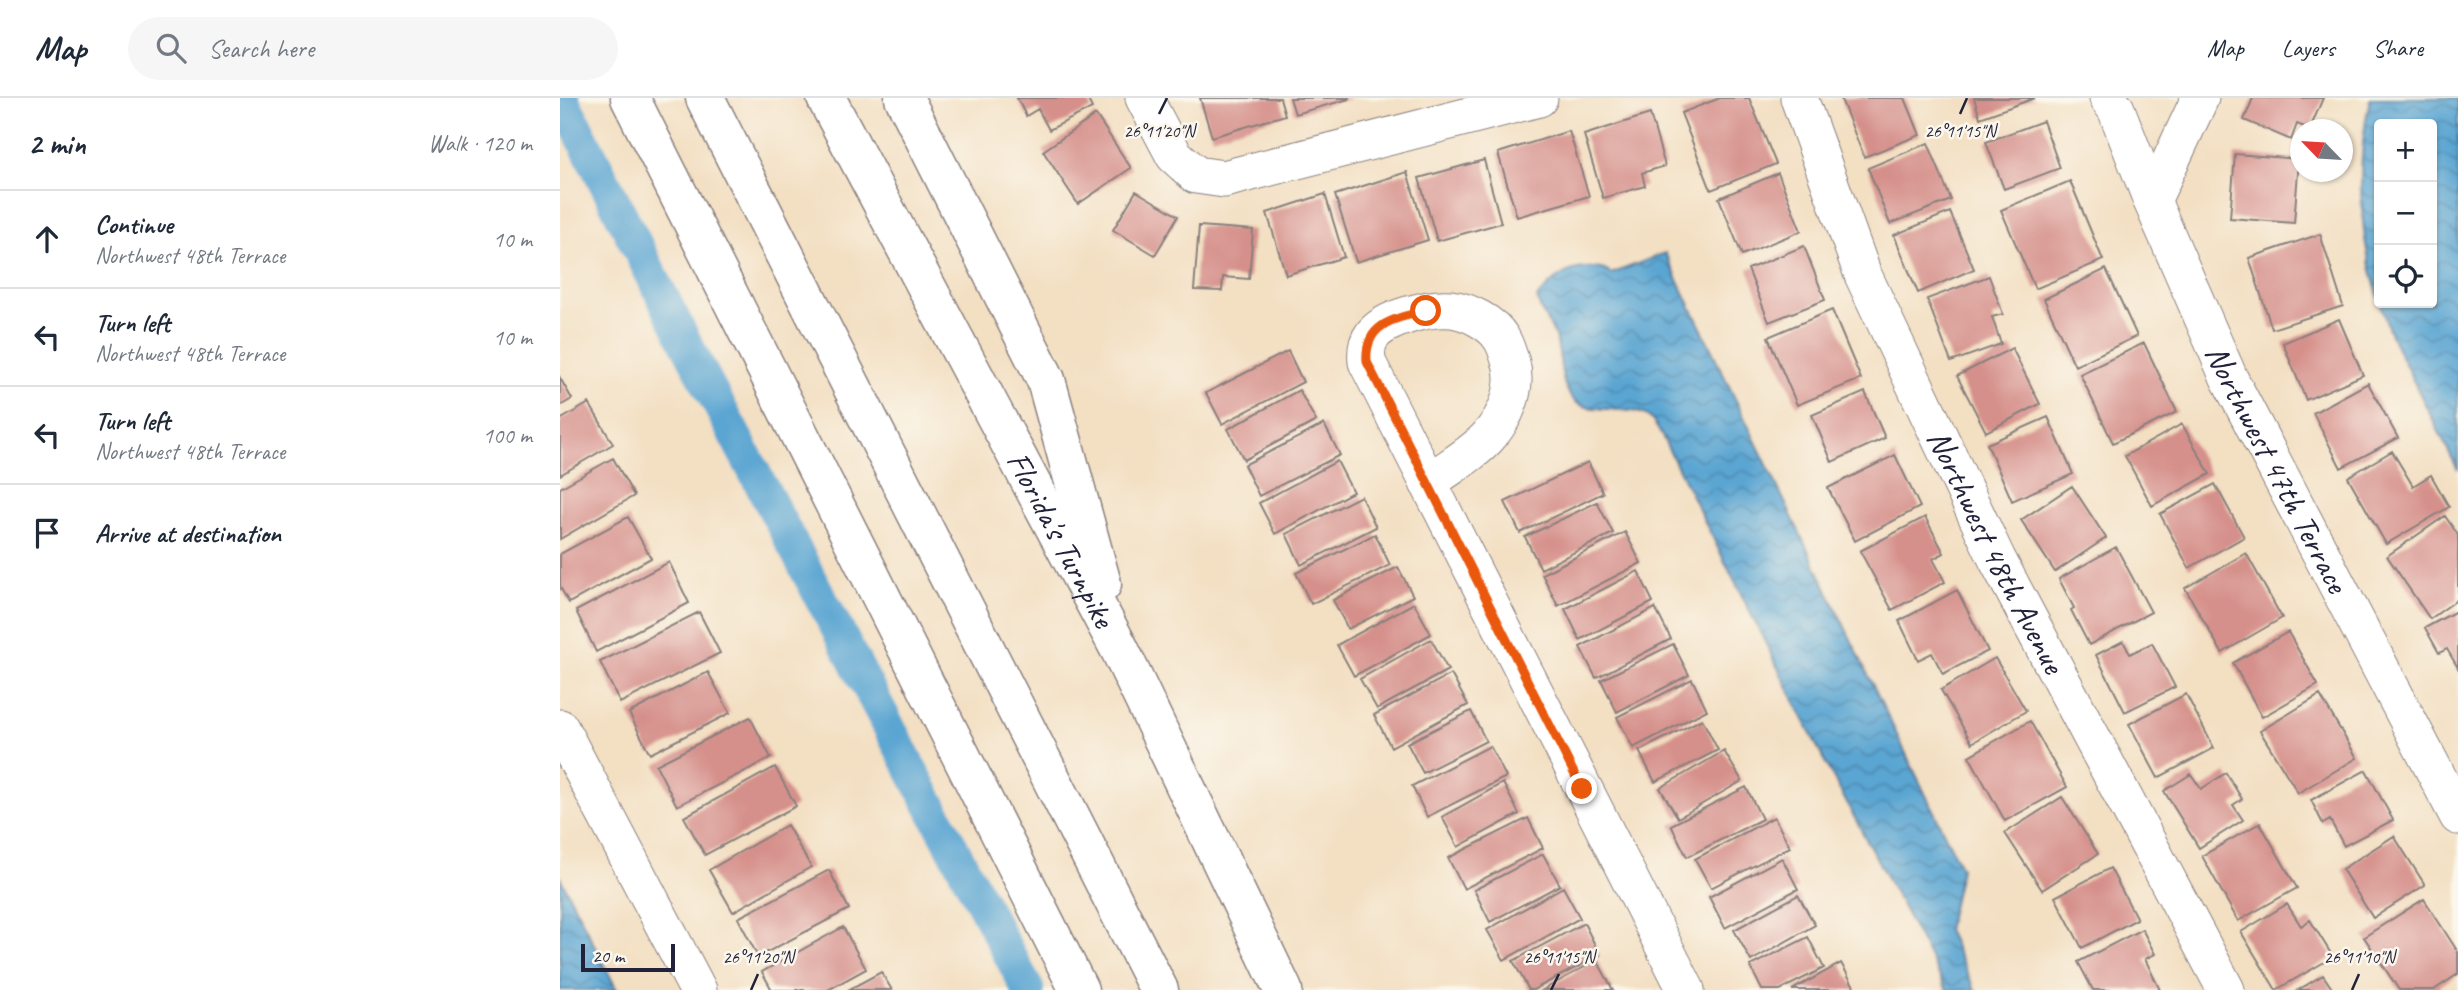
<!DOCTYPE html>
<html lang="en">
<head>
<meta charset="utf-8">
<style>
	:root { --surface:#fff; --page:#f6f6f7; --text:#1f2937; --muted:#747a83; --line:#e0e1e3 }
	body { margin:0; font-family:Caveat,sans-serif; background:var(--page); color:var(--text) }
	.controls { position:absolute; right:21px; top:21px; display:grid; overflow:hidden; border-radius:7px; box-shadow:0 2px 5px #0004 }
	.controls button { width:63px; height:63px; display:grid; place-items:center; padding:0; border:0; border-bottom:2px solid var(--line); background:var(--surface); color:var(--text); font:35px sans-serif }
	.compass { position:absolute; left:1730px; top:21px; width:63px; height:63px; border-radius:50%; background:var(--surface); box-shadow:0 2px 5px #0004; rotate:295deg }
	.scale { position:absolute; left:21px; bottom:18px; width:94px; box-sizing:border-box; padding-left:7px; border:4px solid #22223b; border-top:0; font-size:19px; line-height:24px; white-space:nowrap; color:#22223b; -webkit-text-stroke:5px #fbf7ec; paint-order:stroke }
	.stop { position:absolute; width:21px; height:21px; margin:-16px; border:5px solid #ea580c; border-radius:50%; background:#fff }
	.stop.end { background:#ea580c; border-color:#fff; box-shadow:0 2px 7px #0008 }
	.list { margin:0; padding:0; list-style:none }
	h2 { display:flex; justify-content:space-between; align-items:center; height:91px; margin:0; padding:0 28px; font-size:30px }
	h2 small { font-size:23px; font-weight:400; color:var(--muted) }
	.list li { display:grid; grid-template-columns:46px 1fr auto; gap:21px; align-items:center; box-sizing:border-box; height:98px; padding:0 28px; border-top:2px solid var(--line) }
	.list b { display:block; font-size:26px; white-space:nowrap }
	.list p { margin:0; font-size:23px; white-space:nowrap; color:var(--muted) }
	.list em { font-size:23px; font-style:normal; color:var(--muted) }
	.icon { flex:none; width:38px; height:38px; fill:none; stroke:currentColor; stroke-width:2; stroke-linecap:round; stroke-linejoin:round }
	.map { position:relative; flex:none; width:1898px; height:892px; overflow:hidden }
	header { display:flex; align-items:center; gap:42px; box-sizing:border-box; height:98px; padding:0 35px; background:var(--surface); border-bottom:2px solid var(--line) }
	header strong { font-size:33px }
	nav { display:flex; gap:38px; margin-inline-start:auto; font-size:24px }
	.search { width:490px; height:63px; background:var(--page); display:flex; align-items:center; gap:18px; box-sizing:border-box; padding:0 24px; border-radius:38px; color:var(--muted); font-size:26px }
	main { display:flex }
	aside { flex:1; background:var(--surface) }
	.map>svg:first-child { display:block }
</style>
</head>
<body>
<header>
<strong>Map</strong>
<div class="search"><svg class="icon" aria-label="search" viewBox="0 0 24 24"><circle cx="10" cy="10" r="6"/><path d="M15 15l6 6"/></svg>Search here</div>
<nav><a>Map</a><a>Layers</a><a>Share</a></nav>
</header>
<main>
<aside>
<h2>2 min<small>Walk · 120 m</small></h2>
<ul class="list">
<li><svg class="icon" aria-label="ahead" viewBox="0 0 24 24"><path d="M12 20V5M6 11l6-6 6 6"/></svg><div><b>Continue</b><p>Northwest 48th Terrace</p></div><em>10 m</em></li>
<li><svg class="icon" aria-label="left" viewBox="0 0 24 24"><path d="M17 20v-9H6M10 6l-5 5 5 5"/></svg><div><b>Turn left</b><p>Northwest 48th Terrace</p></div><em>10 m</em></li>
<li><svg class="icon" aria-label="left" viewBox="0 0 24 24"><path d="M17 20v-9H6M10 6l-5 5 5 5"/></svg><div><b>Turn left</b><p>Northwest 48th Terrace</p></div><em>100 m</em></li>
<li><svg class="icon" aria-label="arrive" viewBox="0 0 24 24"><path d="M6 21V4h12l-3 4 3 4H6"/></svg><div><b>Arrive at destination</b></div></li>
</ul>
</aside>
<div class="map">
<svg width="1898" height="892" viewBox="0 0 1898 892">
	<defs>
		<pattern id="water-waves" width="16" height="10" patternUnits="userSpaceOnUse" patternTransform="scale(1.75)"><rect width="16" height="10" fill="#5aa5d2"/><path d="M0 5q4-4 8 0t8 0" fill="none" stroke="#4a86ac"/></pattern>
	</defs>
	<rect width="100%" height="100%" fill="#fbf7ec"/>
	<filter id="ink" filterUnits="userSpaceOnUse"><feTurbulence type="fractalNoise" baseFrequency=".0143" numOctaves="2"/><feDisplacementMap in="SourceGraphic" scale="14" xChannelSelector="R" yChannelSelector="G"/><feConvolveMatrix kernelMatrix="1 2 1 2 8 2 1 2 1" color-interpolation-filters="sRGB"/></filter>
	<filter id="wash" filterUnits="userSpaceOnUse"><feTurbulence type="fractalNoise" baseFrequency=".00686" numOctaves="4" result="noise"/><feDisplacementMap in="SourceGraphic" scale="28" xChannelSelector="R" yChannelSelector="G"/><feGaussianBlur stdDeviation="1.57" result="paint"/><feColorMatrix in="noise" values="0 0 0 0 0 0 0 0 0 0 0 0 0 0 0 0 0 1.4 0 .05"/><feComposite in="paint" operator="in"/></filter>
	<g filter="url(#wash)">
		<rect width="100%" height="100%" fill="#f3dfc2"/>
		<path fill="url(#water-waves)" stroke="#3e6486" stroke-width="2" d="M 1810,0 L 1898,0 L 1898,372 L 1832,240 L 1820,205 L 1872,205 L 1872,26 L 1819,26 L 1819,201 C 1798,137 1796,65 1810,0 Z
			M 1105,155 L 1401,770 L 1387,832 L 1415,892 L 1387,892 L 1268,670 L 1102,338 C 1099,333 1095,325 1090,320 C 1076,307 1030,315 1017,305 C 996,288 1004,255 993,234 C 986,219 982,219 977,200 C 994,180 1008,168 1035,170 C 1042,171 1045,171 1051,176 Z
			M 0,779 L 57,892 L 0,892 Z"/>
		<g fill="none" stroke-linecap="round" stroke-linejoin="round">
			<path stroke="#5aa5d2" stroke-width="33" d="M 2,0 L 125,243 L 468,892"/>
		</g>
		<g id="blocks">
			<path fill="#d6908b" d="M 457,0 L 527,0 L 532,10 L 489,32 L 478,11 L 466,18 Z
				M 640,0 L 720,0 L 725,17 L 652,39 Z
				M 730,0 L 789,0 L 789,1 L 735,16 Z
				M 1160,0 L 1189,0 L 1216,66 L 1151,92 L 1121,15 Z
				M 1284,0 L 1345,0 L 1360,37 L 1304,59 L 1281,1 Z
				M 1414,0 L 1475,0 L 1420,20 Z
				M 1693,0 L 1763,0 L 1750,31 L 1737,26 L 1731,42 L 1684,22 Z
				M 1090,16 L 1105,68 L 1082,75 L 1085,88 L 1043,100 L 1024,37 Z
				M 536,17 L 571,70 L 518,106 L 483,53 Z
				M 1483,23 L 1500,70 L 1444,91 L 1426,44 Z
				M 1009,33 L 1029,98 L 957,119 L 938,55 Z
				M 1368,45 L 1391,102 L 1330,126 L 1308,70 Z
				M 1675,56 L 1739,61 L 1734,125 L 1670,120 Z
				M 924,62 L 941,125 L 877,143 L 859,80 Z
				M 847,74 L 868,142 L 796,164 L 775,97 Z
				M 1218,75 L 1241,133 L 1182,157 L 1159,100 Z
				M 1510,83 L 1543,162 L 1475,191 L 1441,112 Z
				M 576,93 L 618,118 L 595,157 L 553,132 Z
				M 765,96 L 784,159 L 726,177 L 707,115 Z
				M 1390,114 L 1414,171 L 1358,195 L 1334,137 Z
				M 639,128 L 693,132 L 689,181 L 663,179 L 662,193 L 634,192 Z
				M 1760,136 L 1783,208 L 1712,231 L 1689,160 Z
				M 1244,148 L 1265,202 L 1209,224 L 1188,171 Z
				M 1546,171 L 1577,238 L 1515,268 L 1484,201 Z
				M 1429,178 L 1443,216 L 1432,219 L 1441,246 L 1391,264 L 1367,201 Z
				M 1272,212 L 1301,281 L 1237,307 L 1208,239 Z
				M 1779,221 L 1803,277 L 1746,302 L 1723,245 Z
				M 1584,245 L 1617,314 L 1553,345 L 1520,276 Z
				M 1452,250 L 1480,306 L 1426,334 L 1397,278 Z
				M 728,253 L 743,284 L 662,326 L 646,295 Z
				M 0,280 L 12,301 L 0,308 Z
				M 1808,285 L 1838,340 L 1781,370 L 1753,315 Z
				M 739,292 L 756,323 L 684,362 L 668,331 Z
				M 1305,294 L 1325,340 L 1272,364 L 1252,317 Z
				M 29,305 L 53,346 L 0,377 L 0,322 Z
				M 1488,319 L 1513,376 L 1452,403 L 1427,346 Z
				M 764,326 L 780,357 L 699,398 L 684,367 Z
				M 1622,326 L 1650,376 L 1592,408 L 1565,358 Z
				M 1832,353 L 1853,388 L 1871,377 L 1889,409 L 1826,446 L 1788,379 Z
				M 1335,357 L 1360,409 L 1295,443 L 1268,390 Z
				M 53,360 L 74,398 L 0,441 L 0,390 Z
				M 777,363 L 793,394 L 715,436 L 699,405 Z
				M 1028,364 L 1043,395 L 960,435 L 945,404 Z
				M 1655,386 L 1684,439 L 1629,470 L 1600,416 Z
				M 1512,388 L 1546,440 L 1495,474 L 1461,422 Z
				M 801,398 L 816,429 L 741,467 L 726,436 Z
				M 1037,404 L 1053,435 L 981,471 L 965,439 Z
				M 1885,418 L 1898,437 L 1898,501 L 1870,521 L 1827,458 Z
				M 68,419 L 91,460 L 9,505 L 0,489 L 0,456 Z
				M 1365,419 L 1384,455 L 1373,461 L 1385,484 L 1332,512 L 1300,453 Z
				M 1065,434 L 1081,465 L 998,508 L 982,476 Z
				M 815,436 L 830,467 L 751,506 L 736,475 Z
				M 1556,449 L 1591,514 L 1529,547 L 1511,512 L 1514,510 L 1499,481 Z
				M 1686,455 L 1722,520 L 1662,555 L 1625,490 Z
				M 109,464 L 129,505 L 36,554 L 16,513 Z
				M 838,469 L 853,498 L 788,531 L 773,502 Z
				M 1078,473 L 1093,504 L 1020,542 L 1005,511 Z
				M 1397,492 L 1428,553 L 1383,576 L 1372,555 L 1358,562 L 1339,523 Z
				M 854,505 L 871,536 L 794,578 L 777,547 Z
				M 1095,510 L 1111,541 L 1036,580 L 1020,549 Z
				M 1898,512 L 1898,570 L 1887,551 L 1879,555 L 1865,530 Z
				M 139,514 L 160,555 L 60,605 L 40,564 Z
				M 1728,534 L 1758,587 L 1702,619 L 1673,565 Z
				M 871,541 L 888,572 L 817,611 L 800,581 Z
				M 1563,543 L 1570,556 L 1592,545 L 1615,589 L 1565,614 L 1536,557 Z
				M 1113,546 L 1129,577 L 1057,614 L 1041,582 Z
				M 1435,560 L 1466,613 L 1412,645 L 1381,592 Z
				M 148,574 L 170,615 L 90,656 L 69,615 Z
				M 891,576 L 908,607 L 831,649 L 814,617 Z
				M 1132,581 L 1147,612 L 1073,650 L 1057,619 Z
				M 1626,596 L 1654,650 L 1598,680 L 1569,626 Z
				M 1760,597 L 1797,660 L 1738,695 L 1700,633 Z
				M 911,613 L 926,643 L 863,675 L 847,645 Z
				M 190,619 L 211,660 L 117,708 L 96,667 Z
				M 1142,621 L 1158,652 L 1095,684 L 1079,653 Z
				M 1470,623 L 1507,689 L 1445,723 L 1409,658 Z
				M 930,648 L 946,679 L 867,719 L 852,688 Z
				M 1164,653 L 1182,683 L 1118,720 L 1100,690 Z
				M 215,669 L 236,708 L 145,757 L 124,719 Z
				M 1806,672 L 1833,722 L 1784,748 L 1770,722 L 1763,726 L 1751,702 Z
				M 1666,675 L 1682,701 L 1673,707 L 1683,722 L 1639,750 L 1604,693 L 1631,676 L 1641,691 Z
				M 943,685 L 959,716 L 898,749 L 882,719 Z
				M 1186,689 L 1202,721 L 1127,759 L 1111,727 Z
				M 1502,699 L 1538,756 L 1482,792 L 1445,735 Z
				M 1214,719 L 1230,749 L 1151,790 L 1135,761 Z
				M 968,720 L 983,750 L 904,791 L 888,760 Z
				M 1700,725 L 1737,790 L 1678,823 L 1642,758 Z
				M 227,727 L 251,769 L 173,814 L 149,772 Z
				M 1834,738 L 1865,787 L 1813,820 L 1782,771 Z
				M 983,756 L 1000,787 L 930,824 L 914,792 Z
				M 1222,760 L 1238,791 L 1165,830 L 1149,799 Z
				M 1550,770 L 1577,821 L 1522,850 L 1495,799 Z
				M 269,772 L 289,811 L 198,859 L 178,820 Z
				M 1003,789 L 1020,820 L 944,862 L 927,832 Z
				M 1238,797 L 1255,827 L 1191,863 L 1174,832 Z
				M 1864,801 L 1898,854 L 1898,876 L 1874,892 L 1839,892 L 1804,839 Z
				M 1727,806 L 1741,828 L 1750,822 L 1773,859 L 1716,892 L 1681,834 Z
				M 1024,825 L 1040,857 L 973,892 L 969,892 L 953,863 Z
				M 283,829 L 306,871 L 268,892 L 212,892 L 202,874 Z
				M 1582,831 L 1595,856 L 1585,861 L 1600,892 L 1533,892 L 1518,864 Z
				M 1248,839 L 1264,870 L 1220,892 L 1202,892 L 1190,868 Z
				M 1037,862 L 1053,892 L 983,892 Z
				M 1281,865 L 1296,892 L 1232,892 Z
				M 321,874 L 332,892 L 288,892 Z
				M 1763,877 L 1773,892 L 1738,892 Z"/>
		</g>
	</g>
	<g filter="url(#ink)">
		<use href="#blocks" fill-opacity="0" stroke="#8a807e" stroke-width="2"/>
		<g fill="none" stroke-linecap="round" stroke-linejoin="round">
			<g stroke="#8a807e" stroke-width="39">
				<g id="minor">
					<path d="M 584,0 L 614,57 L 636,77 L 664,81 L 979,0"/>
					<path id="s1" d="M 1239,0 L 1303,177 L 1437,461 L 1666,892"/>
					<path id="s2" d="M 1548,0 L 1556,11 L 1592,103 L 1669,280 L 1898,718"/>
					<path d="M 1592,103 L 1640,0"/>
					<path d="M 868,385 C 887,370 912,357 928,339 C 946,319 958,291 951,265 C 948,257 946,247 941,240 C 932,225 908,213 891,211 C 870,209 824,220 812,238 C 806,246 806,255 807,264 L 1126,892"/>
					<path d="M 0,630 L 138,892"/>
				</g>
			</g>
			<g stroke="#8a807e" stroke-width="41">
				<g id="highway">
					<path d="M 70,0 L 519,892"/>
					<path d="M 145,0 L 599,892"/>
					<path id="s3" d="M 266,0 L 560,552 L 723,892"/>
					<path d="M 344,0 L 486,282 L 542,486"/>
				</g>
			</g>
			<use href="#minor" stroke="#fff" stroke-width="37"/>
			<use href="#highway" stroke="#fff" stroke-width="38"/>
		</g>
	</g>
	<g fill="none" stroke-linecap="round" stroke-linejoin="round" filter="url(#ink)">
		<path stroke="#ea580c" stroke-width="9" d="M 866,213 C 836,220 804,225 807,264 L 1022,691"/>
	</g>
	<path fill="none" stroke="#22223b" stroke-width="2.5" d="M 599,16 L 607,0M 1400,16 L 1407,0M 191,892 L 198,876M 991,892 L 999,876M 1792,892 L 1799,876"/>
	<g text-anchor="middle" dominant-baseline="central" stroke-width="5" stroke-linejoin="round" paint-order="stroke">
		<g font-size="33" fill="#22223b" stroke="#fbf7ec">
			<text stroke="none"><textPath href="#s2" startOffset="408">Northwest 47th Terrace</textPath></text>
			<text stroke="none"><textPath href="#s3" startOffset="500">Florida's Turnpike</textPath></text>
			<text stroke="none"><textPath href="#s1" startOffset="495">Northwest 48th Avenue</textPath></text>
		</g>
	</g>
	<g font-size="18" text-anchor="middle" fill="#22223b" stroke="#fbf7ec" stroke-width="5" stroke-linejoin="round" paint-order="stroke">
		<text x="599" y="39">26°11'20"N</text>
		<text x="1400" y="39">26°11'15"N</text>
		<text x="198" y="865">26°11'20"N</text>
		<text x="999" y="865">26°11'15"N</text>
		<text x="1799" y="865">26°11'10"N</text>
	</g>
</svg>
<div class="controls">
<button>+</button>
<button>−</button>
<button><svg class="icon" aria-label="locate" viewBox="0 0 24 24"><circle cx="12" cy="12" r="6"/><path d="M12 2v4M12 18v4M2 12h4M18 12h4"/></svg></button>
</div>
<svg class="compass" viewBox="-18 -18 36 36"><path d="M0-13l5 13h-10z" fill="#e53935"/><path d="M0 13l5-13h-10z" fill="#747a83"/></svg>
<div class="scale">20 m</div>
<div class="stop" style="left:866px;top:213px"></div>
<div class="stop end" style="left:1022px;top:691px"></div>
</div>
</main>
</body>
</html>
